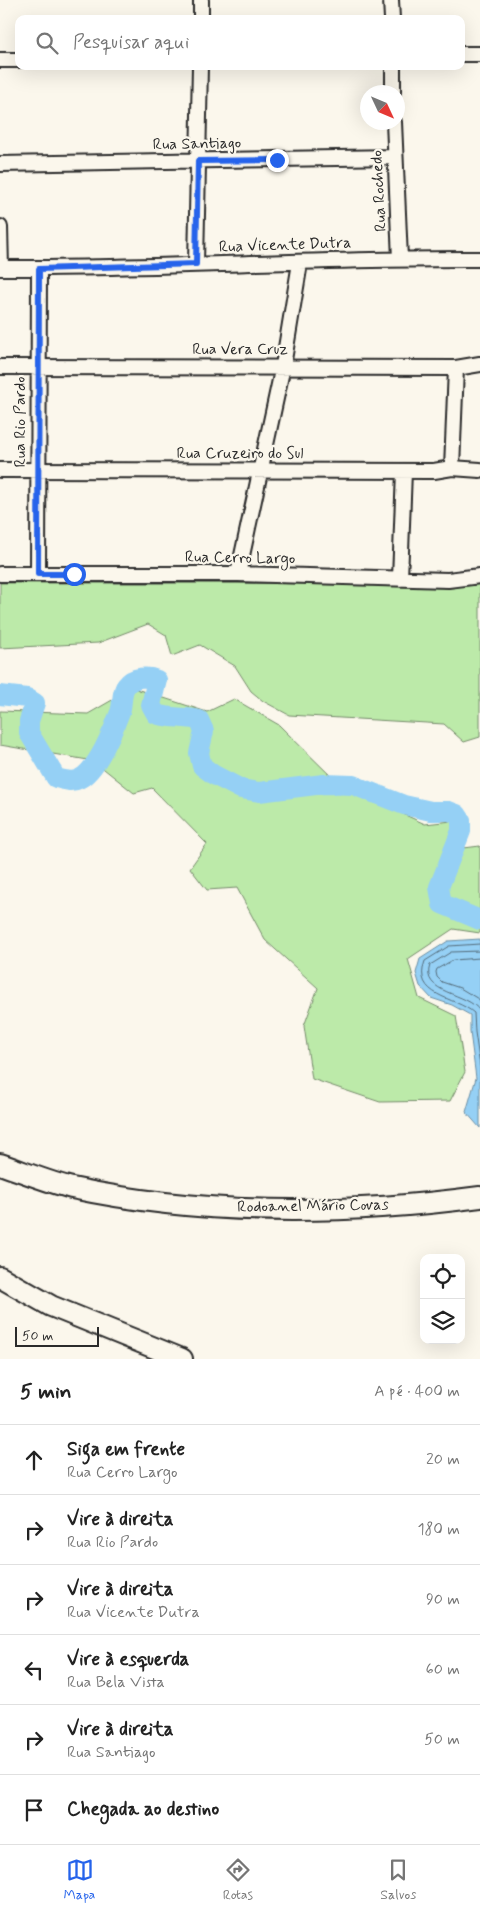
<!DOCTYPE html>
<html lang="pt">
<head>
<meta charset="utf-8">
<style>
	:root { --surface:#fff; --page:#f6f6f6; --text:#222; --muted:#767676; --line:#e0e0e0; --accent:#2563eb }
	body { margin:0; font-family:Mynerve,sans-serif; background:var(--page); color:var(--text) }
	.controls { position:absolute; right:15px; bottom:15px; display:grid; overflow:hidden; border-radius:10px; box-shadow:0 5px 20px #0002 }
	.controls button { width:45px; height:45px; display:grid; place-items:center; padding:0; border:0; border-bottom:1px solid var(--line); background:var(--surface); color:var(--text); font:25px sans-serif }
	.compass { position:absolute; left:360px; top:85px; width:45px; height:45px; border-radius:50%; background:var(--surface); box-shadow:0 5px 20px #0002; rotate:134deg }
	.scale { position:absolute; left:15px; bottom:12px; width:84px; box-sizing:border-box; padding-left:5px; border:2px solid #2b2b2b; border-top:0; font-size:14px; line-height:18px; white-space:nowrap; color:#2b2b2b; -webkit-text-stroke:4px #fbf7ec; paint-order:stroke }
	.stop { position:absolute; width:15px; height:15px; margin:-11px; border:4px solid #2563eb; border-radius:50%; background:#fff }
	.stop.end { background:#2563eb; border-color:#fff; box-shadow:0 1px 5px #0008 }
	.list { margin:0; padding:0; list-style:none }
	h2 { display:flex; justify-content:space-between; align-items:center; height:65px; margin:0; padding:0 20px; font-size:21px }
	h2 small { font-size:16px; font-weight:400; color:var(--muted) }
	.list li { display:grid; grid-template-columns:32px 1fr auto; gap:15px; align-items:center; box-sizing:border-box; height:70px; padding:0 20px; border-top:1px solid var(--line) }
	.list b { display:block; font-size:19px; white-space:nowrap }
	.list p { margin:0; font-size:16px; white-space:nowrap; color:var(--muted) }
	.list em { font-size:16px; font-style:normal; color:var(--muted) }
	.icon { flex:none; width:28px; height:28px; fill:none; stroke:currentColor; stroke-width:2; stroke-linecap:round; stroke-linejoin:round }
	.map { position:relative; flex:none; width:480px; height:1359px; overflow:hidden }
	.search { position:absolute; background:var(--surface); box-shadow:0 5px 20px #0002; left:15px; right:15px; top:15px; height:55px; display:flex; align-items:center; gap:12px; box-sizing:border-box; padding:0 18px; border-radius:10px; color:var(--muted); font-size:19px }
	.sheet { height:485px; background:var(--surface) }
	nav { display:flex; justify-content:space-around; align-items:center; box-sizing:border-box; height:70px; border-top:1px solid var(--line); background:var(--surface); font-size:14px; color:var(--muted) }
	nav a { display:grid; justify-items:center; gap:2px }
	nav .on { color:var(--accent) }
	.map>svg:first-child { display:block }
</style>
</head>
<body>
<div class="map">
<svg width="480" height="1359" viewBox="0 0 480 1359">
	<rect width="100%" height="100%" fill="#fbf7ec"/>
	<filter id="ink" filterUnits="userSpaceOnUse"><feTurbulence type="fractalNoise" baseFrequency=".02" numOctaves="2"/><feDisplacementMap in="SourceGraphic" scale="10" xChannelSelector="R" yChannelSelector="G"/><feConvolveMatrix kernelMatrix="1 2 1 2 8 2 1 2 1" color-interpolation-filters="sRGB"/></filter>
	<g filter="url(#ink)">
		<path fill="#bceaa9" stroke="#748a6a" d="M 480,581 L 480,737 L 464,742 L 444,724 L 289,715 L 263,701 L 251,691 L 235,666 L 200,645 L 172,656 L 166,635 L 148,624 L 98,643 L 0,648 L 0,583 L 470,584 Z
			M 133,688 L 207,712 L 234,699 L 279,725 L 341,786 L 425,824 L 452,821 L 464,848 L 480,846 L 480,933 L 453,929 L 408,959 L 419,998 L 456,1016 L 465,1072 L 450,1101 L 380,1102 L 312,1079 L 304,1026 L 318,988 L 265,940 L 237,888 L 207,890 L 190,868 L 207,844 L 152,788 L 134,793 L 94,761 L 0,745 L 0,711 L 88,714 Z"/>
		<path fill="#95d0f5" stroke="#6b8ea4" d="M 480,939 L 480,1128 L 466,1112 L 476,1078 L 470,1032 L 470,1015 L 452,1005 L 431,998 L 420,986 L 416,973 L 420,959 L 448,941 Z"/>
		<g fill="none" stroke-linecap="round" stroke-linejoin="round">
			<path stroke="#556d7c" stroke-width="1" d="M 480,944 L 449,946 L 425,961 C 412,997 455,996 474,1013 L 475,1032 L 480,1066
				M 480,951 L 451,952 L 430,965 C 420,994 468,992 480,1011
				M 480,958 L 453,960 L 437,969 L 436,972 L 437,977 L 442,982 L 460,988 L 480,1000"/>
			<path stroke="#95d0f5" stroke-width="20" d="M 0,695 L 27,698 L 35,703 L 29,721 L 29,733 L 56,778 C 64,780 71,783 79,779 C 96,772 114,729 120,712 C 123,704 121,692 126,686 C 133,676 148,676 157,680 L 151,705 L 156,714 C 170,719 183,716 199,720 L 204,731 L 199,753 L 202,766 L 214,775 L 241,789 L 259,792 L 324,784 L 353,785 L 404,805 L 431,811 L 449,811 L 457,814 L 461,820 L 461,831 L 439,887 L 442,904 L 480,920"/>
			<g stroke="#2b2b2b" stroke-width="18">
				<path id="minor" d="M 391,0 L 392,19
					M 201,19 L 201,0
					M 461,54 L 480,54
					M 0,60 L 19,60
					M 393,66 L 393,92
					M 394,122 L 400,259
					M 0,164 L 395,157
					M 0,227 L 1,268
					M 196,264 L 200,66
					M 0,268 C 160,269 320,258 480,259
					M 0,367 L 456,368 L 480,364
					M 452,468 L 456,368
					M 0,470 L 434,471 L 452,468 L 480,470
					M 0,574 L 238,574 L 448,580 L 480,576
					M 38,574 L 39,269
					M 238,574 L 283,366 L 300,263
					M 400,579 L 404,471"/>
			</g>
			<g stroke="#2b2b2b" stroke-width="24">
				<path id="highway" d="M 0,1164 C 24,1172 48,1182 72,1188 C 205,1216 345,1215 480,1197
					M 0,1277 L 51,1306 L 182,1359"/>
			</g>
			<use href="#minor" stroke="#fbf7ec" stroke-width="14"/>
			<use href="#highway" stroke="#fbf7ec" stroke-width="20"/>
		</g>
	</g>
	<g fill="none" stroke-linecap="round" stroke-linejoin="round" filter="url(#ink)">
		<path stroke="#2563eb" stroke-width="6" d="M 74,574 L 38,574 L 39,269 L 196,264 L 198,161 L 277,160"/>
	</g>
	<g text-anchor="middle" dominant-baseline="central" stroke-width="4.5" stroke-linejoin="round" paint-order="stroke">
		<g font-size="16" fill="#2b2b2b" stroke="#fbf7ec">
			<text transform="translate(197 144) rotate(-1)">Rua Santiago</text>
			<text transform="translate(379 191) rotate(-93)">Rua Rochedo</text>
			<text transform="translate(285 245) rotate(-2)">Rua Vicente Dutra</text>
			<text x="240" y="349">Rua Vera Cruz</text>
			<text transform="translate(20 422) rotate(-90)">Rua Rio Pardo</text>
			<text x="240" y="453">Rua Cruzeiro do Sul</text>
			<text transform="translate(240 558) rotate(1)">Rua Cerro Largo</text>
			<text transform="translate(313 1206) rotate(-1)">Rodoanel Mário Covas</text>
		</g>
	</g>
</svg>
<div class="controls">
<button><svg class="icon" aria-label="locate" viewBox="0 0 24 24"><circle cx="12" cy="12" r="6"/><path d="M12 2v4M12 18v4M2 12h4M18 12h4"/></svg></button>
<button><svg class="icon" aria-label="layers" viewBox="0 0 24 24"><path d="M12 4l9 5-9 5-9-5zM3 14l9 5 9-5"/></svg></button>
</div>
<svg class="compass" viewBox="-18 -18 36 36"><path d="M0-13l5 13h-10z" fill="#e53935"/><path d="M0 13l5-13h-10z" fill="#767676"/></svg>
<div class="scale">50 m</div>
<div class="stop" style="left:74px;top:574px"></div>
<div class="stop end" style="left:277px;top:160px"></div>
<div class="search"><svg class="icon" aria-label="search" viewBox="0 0 24 24"><circle cx="10" cy="10" r="6"/><path d="M15 15l6 6"/></svg>Pesquisar aqui</div>
</div>
<section class="sheet">
<h2>5 min<small>A pé · 400 m</small></h2>
<ul class="list">
<li><svg class="icon" aria-label="ahead" viewBox="0 0 24 24"><path d="M12 20V5M6 11l6-6 6 6"/></svg><div><b>Siga em frente</b><p>Rua Cerro Largo</p></div><em>20 m</em></li>
<li><svg class="icon" aria-label="right" viewBox="0 0 24 24"><path d="M7 20v-9h11M14 6l5 5-5 5"/></svg><div><b>Vire à direita</b><p>Rua Rio Pardo</p></div><em>180 m</em></li>
<li><svg class="icon" aria-label="right" viewBox="0 0 24 24"><path d="M7 20v-9h11M14 6l5 5-5 5"/></svg><div><b>Vire à direita</b><p>Rua Vicente Dutra</p></div><em>90 m</em></li>
<li><svg class="icon" aria-label="left" viewBox="0 0 24 24"><path d="M17 20v-9H6M10 6l-5 5 5 5"/></svg><div><b>Vire à esquerda</b><p>Rua Bela Vista</p></div><em>60 m</em></li>
<li><svg class="icon" aria-label="right" viewBox="0 0 24 24"><path d="M7 20v-9h11M14 6l5 5-5 5"/></svg><div><b>Vire à direita</b><p>Rua Santiago</p></div><em>50 m</em></li>
<li><svg class="icon" aria-label="arrive" viewBox="0 0 24 24"><path d="M6 21V4h12l-3 4 3 4H6"/></svg><div><b>Chegada ao destino</b></div></li>
</ul>
</section>
<nav>
<a class="on"><svg class="icon" aria-label="map" viewBox="0 0 24 24"><path d="M3 6l6-2 6 2 6-2v14l-6 2-6-2-6 2zM9 4v14M15 6v14"/></svg>Mapa</a>
<a><svg class="icon" aria-label="directions" viewBox="0 0 24 24"><path d="M12 3l9 9-9 9-9-9zM9 14v-3h6M13 9l2 2-2 2"/></svg>Rotas</a>
<a><svg class="icon" aria-label="saved" viewBox="0 0 24 24"><path d="M7 4h10v16l-5-4-5 4z"/></svg>Salvos</a>
</nav>
</body>
</html>
